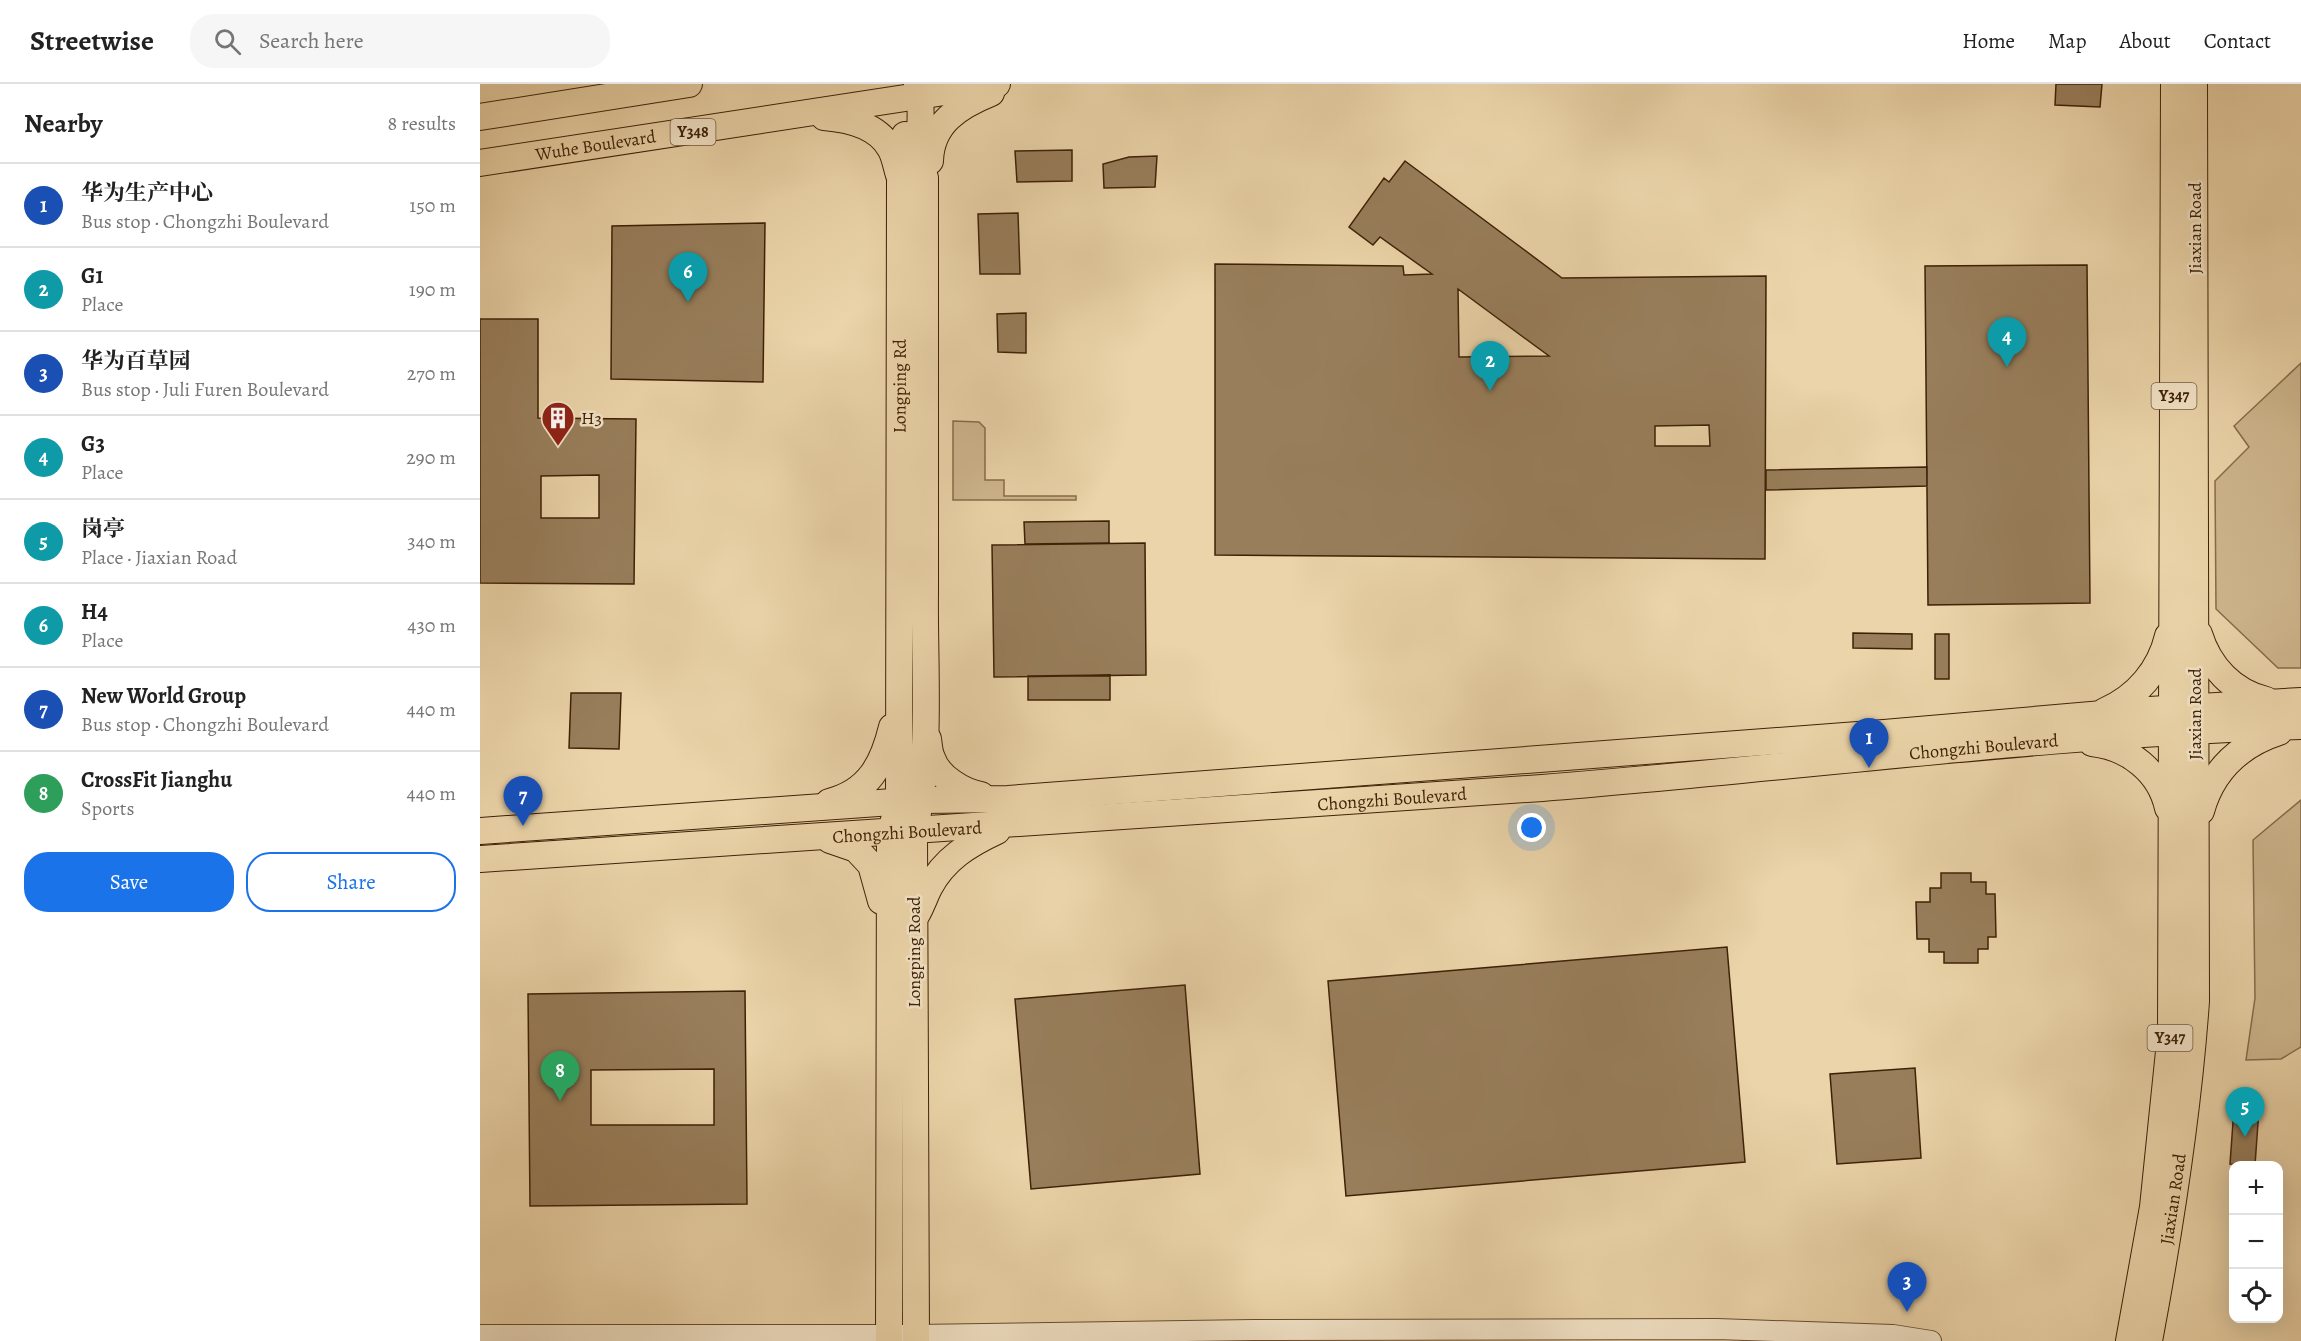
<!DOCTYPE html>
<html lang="en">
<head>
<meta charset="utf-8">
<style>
	:root { --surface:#fff; --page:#f6f6f6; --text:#222; --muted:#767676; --line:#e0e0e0; --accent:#1a73e8 }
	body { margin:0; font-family:Alegreya,"Noto Serif SC",serif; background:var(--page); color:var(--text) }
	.controls { position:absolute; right:18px; bottom:18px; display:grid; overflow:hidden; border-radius:12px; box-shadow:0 6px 24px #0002 }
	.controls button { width:54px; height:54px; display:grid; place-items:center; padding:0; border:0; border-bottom:2px solid var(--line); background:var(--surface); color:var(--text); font:30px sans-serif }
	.you { position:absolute; left:1052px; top:744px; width:21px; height:21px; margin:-15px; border:4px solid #fff; border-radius:50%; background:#1a73e8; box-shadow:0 0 0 9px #1a73e833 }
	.badge { display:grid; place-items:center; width:39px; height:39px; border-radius:50%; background:var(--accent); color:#fff; font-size:20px; font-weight:700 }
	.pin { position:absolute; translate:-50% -50px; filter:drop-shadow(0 2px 3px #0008) }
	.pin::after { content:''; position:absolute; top:32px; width:21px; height:18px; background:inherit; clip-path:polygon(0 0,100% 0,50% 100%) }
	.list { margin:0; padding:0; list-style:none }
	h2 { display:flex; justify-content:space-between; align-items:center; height:78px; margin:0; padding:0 24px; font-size:26px }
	h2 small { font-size:20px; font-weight:400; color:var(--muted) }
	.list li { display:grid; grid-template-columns:39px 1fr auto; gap:18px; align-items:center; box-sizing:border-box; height:84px; padding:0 24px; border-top:2px solid var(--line) }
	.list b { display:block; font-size:22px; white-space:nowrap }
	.list p { margin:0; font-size:20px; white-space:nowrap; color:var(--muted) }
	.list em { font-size:20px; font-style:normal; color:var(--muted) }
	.actions { display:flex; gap:12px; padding:18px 24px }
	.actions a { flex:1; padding:14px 0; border:2px solid var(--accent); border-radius:24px; text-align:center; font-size:21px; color:var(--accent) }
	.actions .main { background:var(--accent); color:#fff }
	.icon { flex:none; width:33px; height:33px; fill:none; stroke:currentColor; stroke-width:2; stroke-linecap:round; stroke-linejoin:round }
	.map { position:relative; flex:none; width:1821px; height:1257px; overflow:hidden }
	header { display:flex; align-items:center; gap:36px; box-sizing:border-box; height:84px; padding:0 30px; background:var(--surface); border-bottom:2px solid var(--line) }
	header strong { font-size:28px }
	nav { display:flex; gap:33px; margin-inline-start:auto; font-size:21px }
	.search { width:420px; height:54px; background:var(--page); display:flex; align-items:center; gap:15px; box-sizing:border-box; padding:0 21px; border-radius:24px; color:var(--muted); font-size:22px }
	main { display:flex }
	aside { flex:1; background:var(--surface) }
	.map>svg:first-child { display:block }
</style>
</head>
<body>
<header>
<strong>Streetwise</strong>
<div class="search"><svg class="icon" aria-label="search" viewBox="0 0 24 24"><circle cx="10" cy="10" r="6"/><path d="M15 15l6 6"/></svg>Search here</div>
<nav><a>Home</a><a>Map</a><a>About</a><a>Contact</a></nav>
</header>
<main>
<aside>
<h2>Nearby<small>8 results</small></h2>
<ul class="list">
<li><span class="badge" style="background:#1a4fb4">1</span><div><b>华为生产中心</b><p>Bus stop · Chongzhi Boulevard</p></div><em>150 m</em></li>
<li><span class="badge" style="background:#0f9aa8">2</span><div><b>G1</b><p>Place</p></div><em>190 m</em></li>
<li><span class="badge" style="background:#1a4fb4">3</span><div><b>华为百草园</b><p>Bus stop · Juli Furen Boulevard</p></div><em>270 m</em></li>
<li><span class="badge" style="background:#0f9aa8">4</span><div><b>G3</b><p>Place</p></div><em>290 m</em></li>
<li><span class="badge" style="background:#0f9aa8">5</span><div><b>岗亭</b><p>Place · Jiaxian Road</p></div><em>340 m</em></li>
<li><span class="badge" style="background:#0f9aa8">6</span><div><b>H4</b><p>Place</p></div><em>430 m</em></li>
<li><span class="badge" style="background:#1a4fb4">7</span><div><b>New World Group</b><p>Bus stop · Chongzhi Boulevard</p></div><em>440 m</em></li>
<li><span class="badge" style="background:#2e9e5b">8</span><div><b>CrossFit Jianghu</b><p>Sports</p></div><em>440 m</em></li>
</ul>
<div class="actions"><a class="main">Save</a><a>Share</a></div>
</aside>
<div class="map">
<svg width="1821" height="1257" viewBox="0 0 1821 1257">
	<rect width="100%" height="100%" fill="#ebd4a9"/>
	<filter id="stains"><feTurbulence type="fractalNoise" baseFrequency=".00333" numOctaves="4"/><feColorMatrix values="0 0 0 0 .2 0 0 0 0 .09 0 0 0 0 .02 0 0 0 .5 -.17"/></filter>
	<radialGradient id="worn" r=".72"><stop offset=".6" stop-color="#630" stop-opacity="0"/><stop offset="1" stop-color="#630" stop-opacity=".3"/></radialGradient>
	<path fill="#ceb68d" stroke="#866c4a" stroke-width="1.5" d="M 1821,279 L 1821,584 L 1798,584 L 1736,525 L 1735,397 L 1769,363 L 1754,342 Z
		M 473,337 L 499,338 L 505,344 L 505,396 L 524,396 L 524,412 L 596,412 L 596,416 L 473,416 Z
		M 1821,716 L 1821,963 L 1801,975 L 1766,976 L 1775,914 L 1773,756 Z"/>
	<path fill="#987e5b" stroke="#3e2107" stroke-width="1.5" fill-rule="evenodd" d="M 1576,0 L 1622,0 L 1620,23 L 1575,21 Z
		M 592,66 L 592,97 L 537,98 L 535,67 Z
		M 677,72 L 675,103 L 624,104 L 623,80 L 649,73 Z
		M 925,77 L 1082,194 L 1286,192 L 1285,475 L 735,471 L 735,180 L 923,182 L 924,191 L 952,190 L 900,153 L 893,161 L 869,143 L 904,94 L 909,98 ZM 978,205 L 1069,272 L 979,273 ZM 1229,341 L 1230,362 L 1175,362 L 1175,342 Z
		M 538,129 L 540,190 L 500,190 L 498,130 Z
		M 285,139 L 283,298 L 131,295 L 132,142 Z
		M 1607,181 L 1610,519 L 1448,521 L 1445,182 Z
		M 546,229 L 546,269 L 518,268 L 517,230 Z
		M 0,235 L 58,235 L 58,334 L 156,335 L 154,500 L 0,499 ZM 119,391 L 119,434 L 61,434 L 61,392 Z
		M 1447,383 L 1447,402 L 1286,406 L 1286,386 Z
		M 629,437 L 629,459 L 545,460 L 544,438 Z
		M 665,459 L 666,591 L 514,593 L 512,461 Z
		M 1373,549 L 1432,550 L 1432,565 L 1373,564 Z
		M 1455,550 L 1469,550 L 1469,595 L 1455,595 Z
		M 630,591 L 630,616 L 548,616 L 548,592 Z
		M 91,609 L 141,609 L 139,665 L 89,664 Z
		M 1461,789 L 1491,789 L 1491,798 L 1506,798 L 1506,810 L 1515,810 L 1516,853 L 1508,853 L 1508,865 L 1498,865 L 1498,879 L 1464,879 L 1464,868 L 1449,868 L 1449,855 L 1437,855 L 1436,818 L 1450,818 L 1450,804 L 1461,804 Z
		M 1247,863 L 1265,1078 L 866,1112 L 848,897 Z
		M 705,901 L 720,1090 L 551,1105 L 535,915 Z
		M 265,907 L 267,1120 L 50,1122 L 48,910 ZM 234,985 L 234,1041 L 111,1041 L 111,986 Z
		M 1435,984 L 1441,1074 L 1357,1080 L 1350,990 Z
		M 1754,1024 L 1779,1025 L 1775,1081 L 1750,1080 Z"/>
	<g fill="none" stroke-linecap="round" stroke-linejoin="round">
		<g stroke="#694e30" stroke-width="22">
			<path id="minor" d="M 0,1251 L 436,1251 L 773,1246 L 1237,1245 L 1413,1251 L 1451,1257"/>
		</g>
		<g stroke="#3e2107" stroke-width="28">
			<g id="major">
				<path d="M 0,33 L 209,0"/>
				<path d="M 344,33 C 369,35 397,41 410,64 C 415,72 416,82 419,91"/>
				<path d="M 450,77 C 451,39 479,22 511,9"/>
				<path id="s1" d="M 0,79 L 517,0"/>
				<path d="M 1719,550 C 1729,583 1753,608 1786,616"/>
				<path d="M 1625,627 C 1657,613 1680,586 1688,552"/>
				<path d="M 448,655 C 449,661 449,668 452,674 C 458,693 483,708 501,711"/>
				<path d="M 1612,659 C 1648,663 1680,687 1688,724"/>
				<path d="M 349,718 C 389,708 403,680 412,643"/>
				<path d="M 1721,727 C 1732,687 1759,661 1799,648"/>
				<path d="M 0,747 L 441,716 L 528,715 L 1404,649 L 1669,626 L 1821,617"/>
				<path d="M 350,756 L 376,765 L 391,781 L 401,817"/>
				<path id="s2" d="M 0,775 C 354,753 708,731 1062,704 C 1315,684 1567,650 1821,642"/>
				<path d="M 437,830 C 442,821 445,812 449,804 C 464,775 489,760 517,747"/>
				<path id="s3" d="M 409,1257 L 410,750 L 419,718 L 420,94 L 424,83 L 425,51"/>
				<path d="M 436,1257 L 434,748 C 452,673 444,584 445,508 C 445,370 445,232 445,94 C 434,64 446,30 437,0"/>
				<path d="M 1649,1257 L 1673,1123 L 1691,948 L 1694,0"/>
				<path id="s4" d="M 1669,1257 C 1690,1145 1708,1031 1716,917 L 1714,0"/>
			</g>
		</g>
		<use href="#minor" stroke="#f2e3c7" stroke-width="20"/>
		<use href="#major" stroke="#ebd4a9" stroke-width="26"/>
	</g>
	<defs>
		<g id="building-pin" transform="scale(1.725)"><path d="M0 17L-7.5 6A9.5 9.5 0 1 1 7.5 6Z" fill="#8f2418" stroke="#f2e3c7"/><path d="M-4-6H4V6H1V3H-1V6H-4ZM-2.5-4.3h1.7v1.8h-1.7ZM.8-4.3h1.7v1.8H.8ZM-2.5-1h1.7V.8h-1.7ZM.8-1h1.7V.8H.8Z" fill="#fff"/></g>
	</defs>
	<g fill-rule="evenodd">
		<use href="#building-pin" x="78" y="334"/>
	</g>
	<g text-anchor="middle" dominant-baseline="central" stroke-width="5" stroke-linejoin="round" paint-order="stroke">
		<g fill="#f2e3c7" stroke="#745b41" stroke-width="1.5">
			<rect x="190.5" y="35" width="45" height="26" rx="4.5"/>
			<rect x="1671.5" y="299" width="45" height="26" rx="4.5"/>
			<rect x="1667.5" y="941" width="45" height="26" rx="4.5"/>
		</g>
		<g font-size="16" font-weight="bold" fill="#3e2107">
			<text x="213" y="48">Y348</text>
			<text x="1694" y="312">Y347</text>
			<text x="1690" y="954">Y347</text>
		</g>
		<g font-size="18" fill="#3e2107" stroke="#f2e3c7">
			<text stroke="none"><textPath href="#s1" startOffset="117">Wuhe Boulevard</textPath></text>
			<text transform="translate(1715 144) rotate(-90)">Jiaxian Road</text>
			<text stroke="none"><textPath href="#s3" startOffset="956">Longping Rd</textPath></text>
			<text transform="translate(1715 630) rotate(-90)">Jiaxian Road</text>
			<text stroke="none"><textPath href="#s2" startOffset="1508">Chongzhi Boulevard</textPath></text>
			<text stroke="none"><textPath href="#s2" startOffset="914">Chongzhi Boulevard</textPath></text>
			<text stroke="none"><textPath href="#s2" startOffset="428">Chongzhi Boulevard</textPath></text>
			<text transform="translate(434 868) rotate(-90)">Longping Road</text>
			<text stroke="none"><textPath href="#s4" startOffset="144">Jiaxian Road</textPath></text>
		</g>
		<g font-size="18" fill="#3e2107" stroke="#f2e3c7" text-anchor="start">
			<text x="101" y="334">H3</text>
		</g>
	</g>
	<rect width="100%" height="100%" filter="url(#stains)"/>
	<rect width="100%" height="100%" fill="url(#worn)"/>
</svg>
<div class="controls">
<button>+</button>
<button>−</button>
<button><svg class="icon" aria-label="locate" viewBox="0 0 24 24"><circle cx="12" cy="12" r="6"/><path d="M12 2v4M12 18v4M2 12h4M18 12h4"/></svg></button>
</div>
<div class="you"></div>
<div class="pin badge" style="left:1389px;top:684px;background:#1a4fb4">1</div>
<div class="pin badge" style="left:1010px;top:307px;background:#0f9aa8">2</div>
<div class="pin badge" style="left:1427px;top:1228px;background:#1a4fb4">3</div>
<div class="pin badge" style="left:1527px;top:283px;background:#0f9aa8">4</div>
<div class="pin badge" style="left:1765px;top:1053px;background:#0f9aa8">5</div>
<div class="pin badge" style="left:208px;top:218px;background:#0f9aa8">6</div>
<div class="pin badge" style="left:43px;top:742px;background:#1a4fb4">7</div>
<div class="pin badge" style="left:80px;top:1017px;background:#2e9e5b">8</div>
</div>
</main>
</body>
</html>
